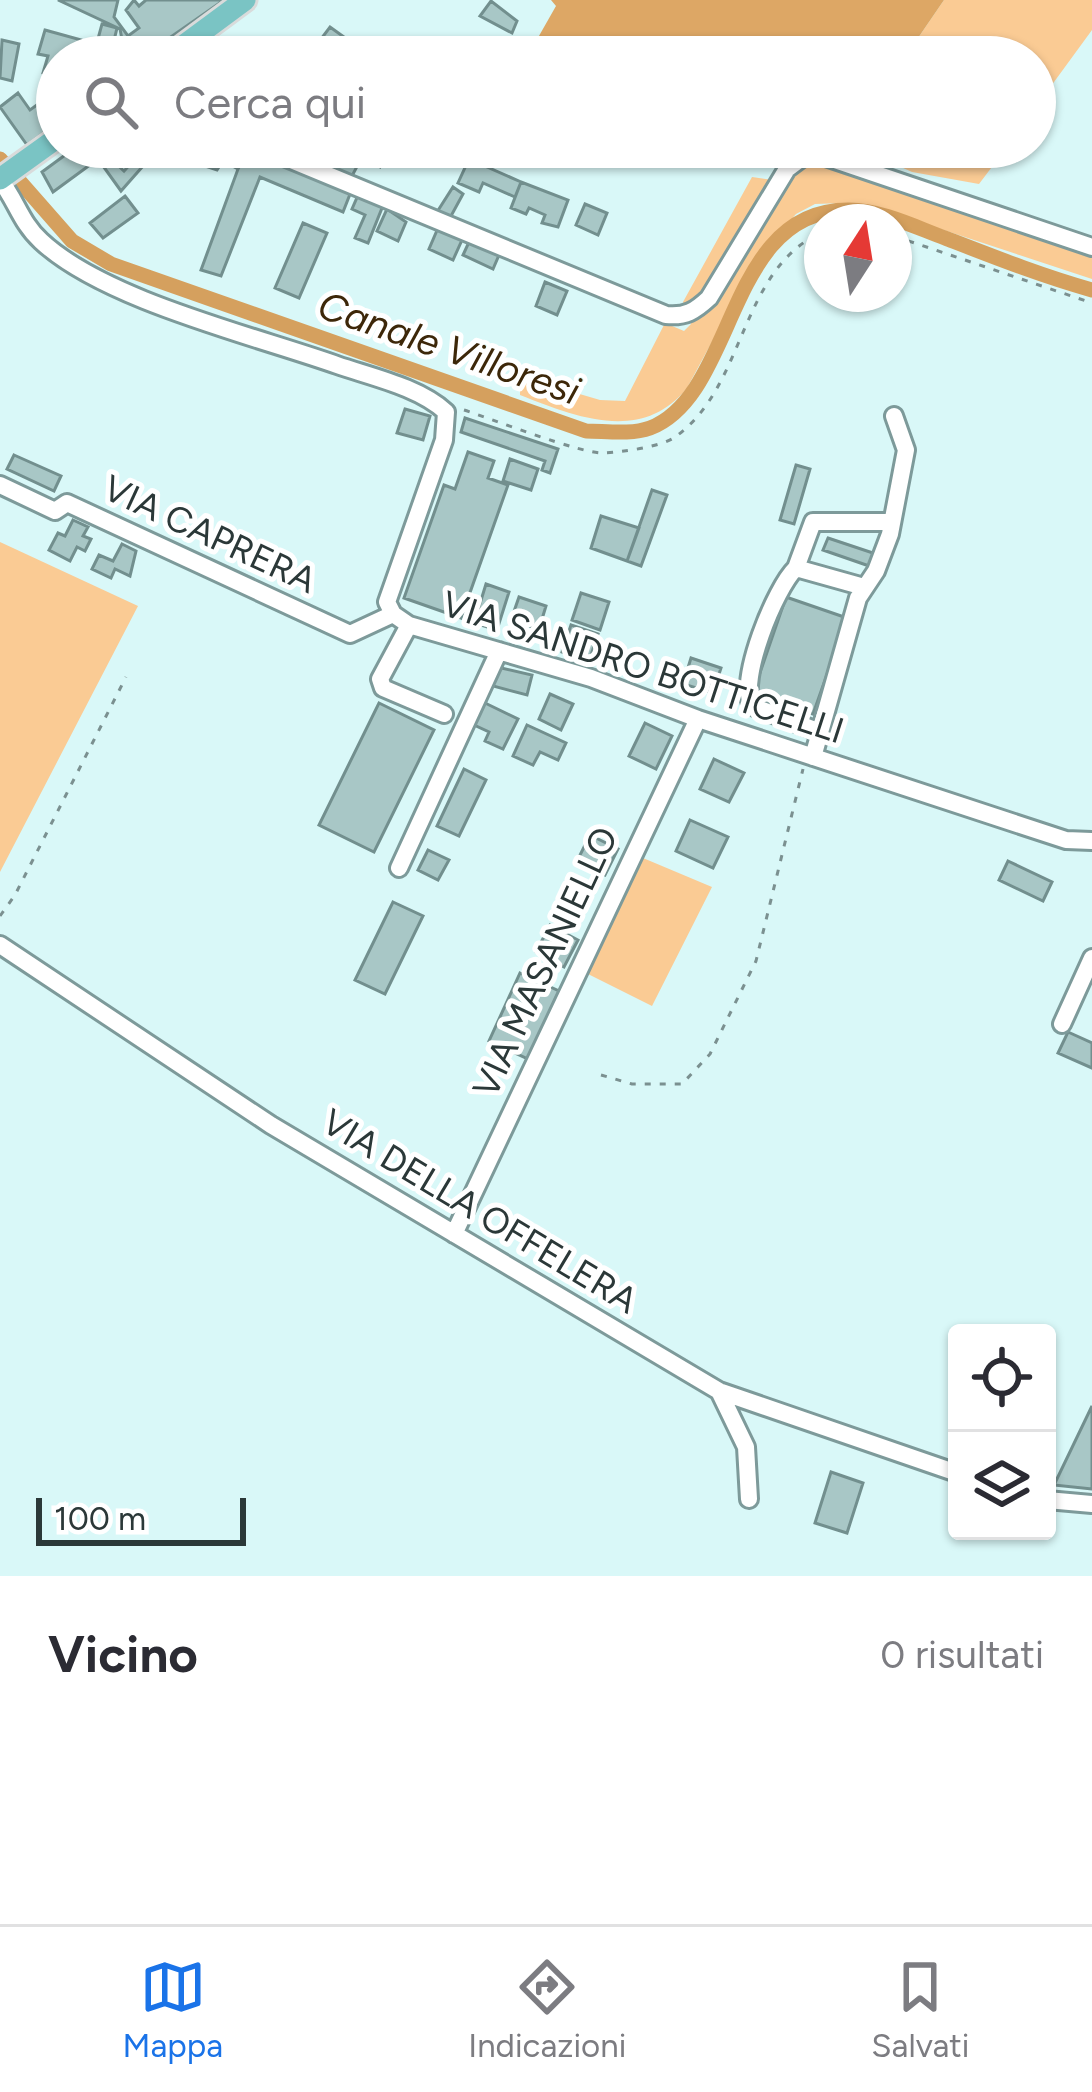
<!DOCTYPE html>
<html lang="it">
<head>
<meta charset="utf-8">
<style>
	:root { --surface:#fff; --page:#f7f7f7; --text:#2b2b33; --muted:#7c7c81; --line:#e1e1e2; --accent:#1a73e8 }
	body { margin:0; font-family:Figtree,sans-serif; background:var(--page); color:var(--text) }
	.controls { position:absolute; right:36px; bottom:36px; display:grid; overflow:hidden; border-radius:12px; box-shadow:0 3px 9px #0004 }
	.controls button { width:108px; height:108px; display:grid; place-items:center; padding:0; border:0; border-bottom:3px solid var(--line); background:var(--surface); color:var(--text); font:60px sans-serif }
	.compass { position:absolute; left:804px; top:204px; width:108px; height:108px; border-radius:50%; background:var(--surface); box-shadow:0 3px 9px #0004; rotate:12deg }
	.scale { position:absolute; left:36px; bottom:30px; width:210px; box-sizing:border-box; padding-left:12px; border:6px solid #2b3838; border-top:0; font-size:33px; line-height:42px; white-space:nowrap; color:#2b3838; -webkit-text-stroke:9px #fff; paint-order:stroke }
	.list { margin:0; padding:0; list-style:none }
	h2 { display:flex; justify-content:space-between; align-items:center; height:156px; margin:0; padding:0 48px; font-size:51px }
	h2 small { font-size:39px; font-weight:400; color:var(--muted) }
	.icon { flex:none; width:66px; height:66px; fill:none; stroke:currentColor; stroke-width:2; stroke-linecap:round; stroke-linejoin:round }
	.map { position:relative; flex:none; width:1092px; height:1576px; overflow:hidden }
	.search { position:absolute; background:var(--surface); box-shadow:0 3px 9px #0004; left:36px; right:36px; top:36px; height:132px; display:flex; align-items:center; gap:30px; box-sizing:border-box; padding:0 42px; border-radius:66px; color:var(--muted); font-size:45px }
	.sheet { height:348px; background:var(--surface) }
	nav { display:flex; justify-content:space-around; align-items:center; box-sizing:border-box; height:168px; border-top:3px solid var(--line); background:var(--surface); font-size:33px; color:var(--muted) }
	nav a { display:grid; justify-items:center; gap:6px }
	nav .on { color:var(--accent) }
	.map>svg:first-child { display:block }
</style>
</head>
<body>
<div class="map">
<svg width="1092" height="1576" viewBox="0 0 1092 1576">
	<rect width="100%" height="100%" fill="#d9f8f8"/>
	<path fill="#facb94" d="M 944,0 L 1092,0 L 1092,30 L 1035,108 L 1035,57 L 905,57 Z
		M 857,147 L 1007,147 L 979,184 L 912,172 Z
		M 817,164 L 840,166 L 1092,252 L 1092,279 L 886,211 L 844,203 L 815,204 L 796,214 L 757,258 L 687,388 C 642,444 576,417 520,395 L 520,387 L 532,380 L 600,400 L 625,401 L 665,323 L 684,331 L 691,324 L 683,302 L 752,177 L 781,181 L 796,167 Z
		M 0,542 L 138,606 L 0,872 Z
		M 643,858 L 712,887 L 652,1006 L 588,974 Z"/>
	<path fill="#dda765" d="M 551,0 L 944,0 L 905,57 L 527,57 L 556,6 Z"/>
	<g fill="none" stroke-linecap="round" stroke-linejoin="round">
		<path stroke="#d5a05e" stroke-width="15" d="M 0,159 L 72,241 L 111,264 L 586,431 C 605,431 631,435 650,428 C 738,394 725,209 849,210 C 881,210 915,227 945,238 C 994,257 1042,276 1092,290"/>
	</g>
	<path fill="#a8c7c6" stroke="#728f8e" stroke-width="3" d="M 58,0 L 118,0 L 114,17 L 128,36 L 139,28 L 126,10 L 134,0 L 139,6 L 146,0 L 224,0 L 142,57 L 124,57 L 119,51 L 123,45 L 120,29 Z
		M 491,1 L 517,21 L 512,33 L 480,16 Z
		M 102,24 L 117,28 L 110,57 L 93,57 Z
		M 330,27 L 344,37 L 328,57 L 315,47 Z
		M 45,30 L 85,41 L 80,57 L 57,57 L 57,77 L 43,73 L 48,56 L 38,54 Z
		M 2,40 L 19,44 L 12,81 L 0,78 Z
		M 18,93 L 30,110 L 48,97 L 57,112 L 57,123 L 27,145 L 0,107 Z
		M 76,147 L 92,147 L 98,159 L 53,192 L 42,172 Z
		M 196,147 L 249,147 L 238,169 L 223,161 L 217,170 L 205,166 L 208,153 Z
		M 250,147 L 352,189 L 343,212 L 260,177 L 221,276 L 201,270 L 238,169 Z
		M 278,147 L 312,147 L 332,155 L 329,167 Z
		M 346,147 L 389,147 L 380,167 L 362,157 L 352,176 L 335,170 Z
		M 105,153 L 124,171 L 134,160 L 143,166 L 121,191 L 98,159 Z
		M 469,159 L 521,182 L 515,197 L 483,183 L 479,192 L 458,183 Z
		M 521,182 L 568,200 L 558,227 L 542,223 L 545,215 L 529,208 L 526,214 L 511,208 Z
		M 453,187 L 463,194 L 451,216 L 437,212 Z
		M 359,193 L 384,203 L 368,243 L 355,238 L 365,215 L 352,209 Z
		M 125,196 L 138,213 L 103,238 L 90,223 Z
		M 585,204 L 607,213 L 598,235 L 576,225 Z
		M 387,209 L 406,222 L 398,241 L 377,231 Z
		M 303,223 L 327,233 L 299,298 L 275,288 Z
		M 438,228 L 462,240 L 453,260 L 429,249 Z
		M 469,242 L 499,255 L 493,269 L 463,255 Z
		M 545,282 L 567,291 L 557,315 L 536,306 Z
		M 405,409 L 430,416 L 423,440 L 397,433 Z
		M 465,418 L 558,449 L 550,473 L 542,470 L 545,461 L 461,432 Z
		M 468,452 L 494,461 L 488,478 L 508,485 L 461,618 L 404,598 L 444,485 L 455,489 Z
		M 14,455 L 61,476 L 54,491 L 7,469 Z
		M 510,459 L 538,469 L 531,490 L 503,481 Z
		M 796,465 L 810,469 L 794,524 L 780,520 Z
		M 652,490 L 667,495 L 641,566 L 627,561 Z
		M 601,516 L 639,528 L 627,561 L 591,548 Z
		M 73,520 L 88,527 L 83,536 L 91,539 L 85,551 L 77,547 L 70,561 L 49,550 L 58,533 L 65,536 Z
		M 828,538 L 876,554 L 872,567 L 823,550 Z
		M 122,544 L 136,551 L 130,576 L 115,569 L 111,578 L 92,569 L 99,555 L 113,561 Z
		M 486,584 L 509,592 L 497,630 L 474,623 Z
		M 581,593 L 609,602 L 600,630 L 572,620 Z
		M 519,597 L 546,606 L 539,629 L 511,620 Z
		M 786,597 L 847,618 L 813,714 L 753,693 Z
		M 571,625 L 598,634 L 589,661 L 562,652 Z
		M 691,658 L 721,668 L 713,693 L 683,684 Z
		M 497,667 L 532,675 L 527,695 L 493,686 Z
		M 550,694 L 573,704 L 561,730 L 539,719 Z
		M 483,702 L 518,719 L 503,749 L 485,741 L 489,732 L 472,724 Z
		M 379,703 L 434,730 L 374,852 L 319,825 Z
		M 645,723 L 672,736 L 656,769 L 629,756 Z
		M 527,725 L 566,743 L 558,760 L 540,752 L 533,765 L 513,756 Z
		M 714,759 L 744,773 L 729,802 L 700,789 Z
		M 464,769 L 486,780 L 459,836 L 437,826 Z
		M 690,820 L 728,837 L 713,868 L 676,851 Z
		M 590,835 L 618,849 L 605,875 L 577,861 Z
		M 428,850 L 449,860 L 438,880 L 418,870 Z
		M 1008,861 L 1052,882 L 1043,901 L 999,880 Z
		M 393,902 L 423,916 L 385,994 L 355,980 Z
		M 550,925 L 578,940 L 564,967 L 536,952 Z
		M 520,973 L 559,991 L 528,1059 L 489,1041 Z
		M 1068,1032 L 1092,1043 L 1092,1068 L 1058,1053 Z
		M 1092,1406 L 1092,1489 L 1054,1485 Z
		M 831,1472 L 863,1483 L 847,1533 L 815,1523 Z"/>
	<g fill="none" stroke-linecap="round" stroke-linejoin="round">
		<g stroke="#7d9a9a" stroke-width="22">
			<path id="minor" d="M 260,147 L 666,315 C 686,317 695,311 709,298 L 787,169 L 803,157 L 817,154 L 1092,247
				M 0,180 C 16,200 21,223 41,241 C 104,300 252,335 337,365 C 372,377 419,387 446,412 L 444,440 L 387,602 L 393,614 L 409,625 L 591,678 L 698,719 L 1066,840 L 1092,841
				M 0,485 L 55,511 L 67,503 L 350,634 L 393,614
				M 796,568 L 813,522 L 892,522
				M 409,625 L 380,679 L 383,688 L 444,714
				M 820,732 L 752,706 C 738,680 775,588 796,568 L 864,587
				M 813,757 L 858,598 L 876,571 L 890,534 L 906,450 L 894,416
				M 399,868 L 499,651
				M 0,945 L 271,1125 L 719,1391 L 957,1473
				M 1062,1024 L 1092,958
				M 454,1234 L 698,719
				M 719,1391 L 746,1447 L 749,1499
				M 1047,1500 L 1092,1504"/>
		</g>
		<g stroke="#d9dbdb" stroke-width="27">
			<path id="major" d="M 168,57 L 245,0
				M 0,179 L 57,138"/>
		</g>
		<path stroke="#7b9090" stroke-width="3" stroke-dasharray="6 9" stroke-linecap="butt" d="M 894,236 L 1092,303
			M 464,410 C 492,419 581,454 604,453 C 622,452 661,447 675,437 C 747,386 738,271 822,232
			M 0,916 L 15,895 L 126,677
			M 601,1075 L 632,1084 L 682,1084 L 710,1054 L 756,961 L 803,769"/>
		<use href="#minor" stroke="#fff" stroke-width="16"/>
		<use href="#major" stroke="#7ac4c4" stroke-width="21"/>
	</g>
	<g text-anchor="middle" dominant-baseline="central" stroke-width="10" stroke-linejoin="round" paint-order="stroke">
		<g font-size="36" fill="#2b3838" stroke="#fff">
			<text transform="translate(210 534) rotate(25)">VIA CAPRERA</text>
			<text transform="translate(643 667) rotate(18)">VIA SANDRO BOTTICELLI</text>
			<text transform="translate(545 962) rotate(-65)">VIA MASANIELLO</text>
			<text transform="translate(480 1211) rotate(31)">VIA DELLA OFFELERA</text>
		</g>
		<g font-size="39" font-style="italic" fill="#3d2709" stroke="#fff">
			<text transform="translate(449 348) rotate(19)">Canale Villoresi</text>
		</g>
	</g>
</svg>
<div class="controls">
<button><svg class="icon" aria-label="locate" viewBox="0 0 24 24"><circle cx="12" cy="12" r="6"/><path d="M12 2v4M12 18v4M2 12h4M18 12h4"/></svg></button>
<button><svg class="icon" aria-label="layers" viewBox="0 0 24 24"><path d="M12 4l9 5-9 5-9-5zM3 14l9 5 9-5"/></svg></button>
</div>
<svg class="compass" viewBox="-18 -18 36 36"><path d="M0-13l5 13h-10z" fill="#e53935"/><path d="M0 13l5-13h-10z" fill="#7c7c81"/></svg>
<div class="scale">100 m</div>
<div class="search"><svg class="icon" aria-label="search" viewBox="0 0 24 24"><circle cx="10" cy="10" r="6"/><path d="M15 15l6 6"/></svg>Cerca qui</div>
</div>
<section class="sheet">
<h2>Vicino<small>0 risultati</small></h2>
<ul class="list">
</ul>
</section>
<nav>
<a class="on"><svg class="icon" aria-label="map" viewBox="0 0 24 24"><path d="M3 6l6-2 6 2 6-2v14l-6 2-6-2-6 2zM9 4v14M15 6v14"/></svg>Mappa</a>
<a><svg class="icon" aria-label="directions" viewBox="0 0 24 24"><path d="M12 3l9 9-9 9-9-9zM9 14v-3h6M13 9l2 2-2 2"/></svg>Indicazioni</a>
<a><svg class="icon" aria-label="saved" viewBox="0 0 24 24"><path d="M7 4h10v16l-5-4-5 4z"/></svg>Salvati</a>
</nav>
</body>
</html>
